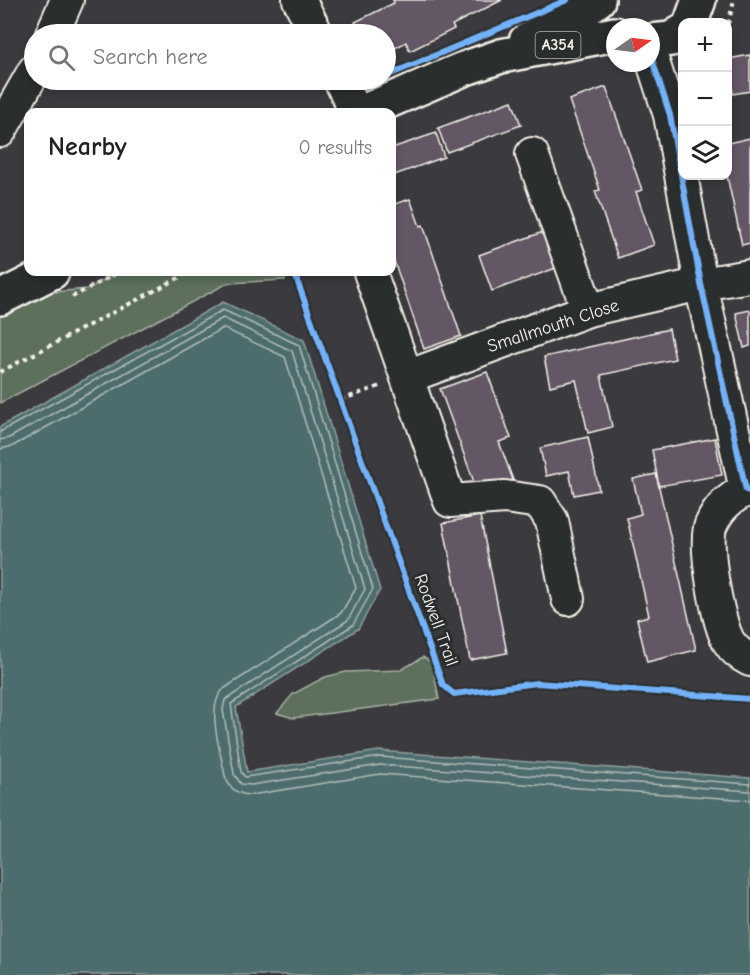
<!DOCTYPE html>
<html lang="en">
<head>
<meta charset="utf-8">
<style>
	:root { --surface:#fff; --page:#f2f2f2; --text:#222; --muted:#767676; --line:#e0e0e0 }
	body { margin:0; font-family:"Comic Neue",sans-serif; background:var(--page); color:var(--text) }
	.controls { position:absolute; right:18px; top:18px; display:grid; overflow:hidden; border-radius:12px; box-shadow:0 3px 9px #0003 }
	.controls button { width:54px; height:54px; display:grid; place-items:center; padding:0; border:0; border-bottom:2px solid var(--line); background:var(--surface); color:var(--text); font:30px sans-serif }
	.compass { position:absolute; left:606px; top:18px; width:54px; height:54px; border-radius:50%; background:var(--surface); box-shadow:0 3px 9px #0003; rotate:76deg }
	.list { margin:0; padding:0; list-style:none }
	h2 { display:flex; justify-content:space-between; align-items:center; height:78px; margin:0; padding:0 24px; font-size:26px }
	h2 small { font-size:20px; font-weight:400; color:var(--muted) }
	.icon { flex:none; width:33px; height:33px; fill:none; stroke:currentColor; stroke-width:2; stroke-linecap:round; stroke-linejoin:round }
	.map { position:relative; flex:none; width:750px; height:975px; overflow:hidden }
	.search { position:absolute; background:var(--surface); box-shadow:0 3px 9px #0003; left:24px; top:24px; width:372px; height:66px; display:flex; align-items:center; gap:15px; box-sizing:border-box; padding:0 21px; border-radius:33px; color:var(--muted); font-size:22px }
	.panel { position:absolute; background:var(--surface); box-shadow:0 3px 9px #0003; left:24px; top:108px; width:372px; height:168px; border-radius:12px }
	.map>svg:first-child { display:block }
</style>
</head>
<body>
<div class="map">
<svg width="750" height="975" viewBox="0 0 750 975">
	<rect width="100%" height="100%" fill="#3b3a3e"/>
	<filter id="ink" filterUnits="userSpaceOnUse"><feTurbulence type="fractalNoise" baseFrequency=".0167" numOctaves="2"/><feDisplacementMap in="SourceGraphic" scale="12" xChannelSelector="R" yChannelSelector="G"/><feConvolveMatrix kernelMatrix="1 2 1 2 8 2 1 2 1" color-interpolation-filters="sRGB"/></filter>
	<g filter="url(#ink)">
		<path fill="#5b705c" stroke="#a8b0a2" stroke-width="1.5" d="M 119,272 L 286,272 L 285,280 L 228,283 L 0,403 L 0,310 L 31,294 L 87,289 Z
			M 423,657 L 432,663 L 439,699 L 293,718 L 277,713 L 293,694 L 325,677 L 346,672 L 401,670 Z"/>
		<path fill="#4d6c6e" stroke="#90a19f" stroke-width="1.5" d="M 223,302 L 304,340 L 380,590 L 358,629 L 236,707 L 247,772 L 379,751 L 750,778 L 750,975 L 0,975 L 0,427 Z"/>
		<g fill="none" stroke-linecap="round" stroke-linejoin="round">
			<path stroke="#b1bcb7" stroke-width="1.5" d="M 0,432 L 223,310 L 299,345 L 373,589 L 353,625 L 231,704 L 241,772 L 245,777 L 380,757 L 750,784
				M 0,440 L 9,438 L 223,318 L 292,351 L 365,589 L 348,620 L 225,700 L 223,710 L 234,774 L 241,784 L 251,785 L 380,765 L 750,791
				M 0,449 L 13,446 L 223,328 L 285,357 L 356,588 L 341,613 L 225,688 C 204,704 221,752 225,776 C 229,788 238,795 251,795 L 380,774 L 750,800"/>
		</g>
		<path fill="#635765" stroke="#f4f1e8" stroke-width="1.5" d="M 393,0 L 502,0 L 452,25 L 454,29 L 410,51 L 406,42 L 386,53 L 386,34 L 362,34 L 355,22 L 394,3 Z
			M 750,55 L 750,91 L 733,94 L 728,59 Z
			M 606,87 L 642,190 L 636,192 L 654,245 L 618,258 L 595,191 L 600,190 L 569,100 Z
			M 512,101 L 521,125 L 447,152 L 438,128 Z
			M 436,133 L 444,157 L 392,176 L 392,148 Z
			M 750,138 L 750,243 L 742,245 L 727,176 L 728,143 Z
			M 410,199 L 420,226 L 423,225 L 461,336 L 424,349 L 392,255 L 392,205 Z
			M 543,232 L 556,268 L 492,291 L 479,255 Z
			M 750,310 L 750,346 L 744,348 L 736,313 Z
			M 669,329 L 675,359 L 601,375 L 612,427 L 588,433 L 576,380 L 550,386 L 544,357 Z
			M 487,372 L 511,438 L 499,442 L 513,480 L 478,493 L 440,389 Z
			M 588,437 L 599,490 L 574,495 L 569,471 L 546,476 L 540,448 Z
			M 715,438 L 722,475 L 659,486 L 652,450 Z
			M 656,474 L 696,650 L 647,662 L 637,619 L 649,616 L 627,518 L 641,514 L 633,479 Z
			M 480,516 L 507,653 L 470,660 L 443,523 Z"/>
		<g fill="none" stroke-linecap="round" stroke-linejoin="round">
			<g stroke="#f4f1e8" stroke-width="36">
				<path id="minor" d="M 299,0 L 317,34
					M 52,34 L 67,0
					M 651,56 L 670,115 L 701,284 L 746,490
					M 340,80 L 356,112
					M 0,131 L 34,71
					M 532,154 L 588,310
					M 370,272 L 450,501 L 505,497 L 540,502 L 552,521 L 568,599
					M 407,377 L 588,310 L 701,284 L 750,276
					M 750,491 L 746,490 C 730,498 719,507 711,525 C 703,543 718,625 729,642 C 734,650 742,656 750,660"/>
			</g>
			<g stroke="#f4f1e8" stroke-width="38">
				<path id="highway" d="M 691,22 L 699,0
					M 526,41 L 581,13 L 598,0
					M 651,41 L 671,39 L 682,32
					M 363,112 L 463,69 L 501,56 L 615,34
					M 0,298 L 52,272"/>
			</g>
			<path stroke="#f4f1e8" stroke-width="4" stroke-dasharray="4.5 4.5" stroke-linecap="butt" d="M 728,24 L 734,0
				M 72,297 L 119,272
				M 0,372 L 190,272
				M 341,400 L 380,386"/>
			<use href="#minor" stroke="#2a2d2e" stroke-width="32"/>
			<use href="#highway" stroke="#2a2d2e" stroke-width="33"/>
			<g stroke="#2a2d2e" stroke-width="10">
				<path id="cycleway" d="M 651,56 L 670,115 L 701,284 L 746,490 L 750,491
					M 386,76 L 567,0
					M 294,272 L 443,685 L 454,694 L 537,683 L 750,699"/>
			</g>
			<use href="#cycleway" stroke="#73b2f8" stroke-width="6"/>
		</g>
	</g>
	<g text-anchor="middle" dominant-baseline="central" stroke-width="6" stroke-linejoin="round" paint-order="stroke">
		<rect fill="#2a2d2e" stroke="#b7b6b0" stroke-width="1.5" x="535.5" y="32" width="45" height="26" rx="4.5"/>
		<g font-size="16" font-weight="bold" fill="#f4f1e8">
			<text x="558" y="45">A354</text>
		</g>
		<g font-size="18" fill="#f4f1e8" stroke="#2a2d2e">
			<text transform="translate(553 326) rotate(-18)">Smallmouth Close</text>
			<text transform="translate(436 620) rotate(70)">Rodwell Trail</text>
		</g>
	</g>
</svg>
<div class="controls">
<button>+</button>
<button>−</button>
<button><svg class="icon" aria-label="layers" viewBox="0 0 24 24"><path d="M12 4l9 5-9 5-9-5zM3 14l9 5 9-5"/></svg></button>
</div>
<svg class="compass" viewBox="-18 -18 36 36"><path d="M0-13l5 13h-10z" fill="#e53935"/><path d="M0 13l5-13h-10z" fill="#767676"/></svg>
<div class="search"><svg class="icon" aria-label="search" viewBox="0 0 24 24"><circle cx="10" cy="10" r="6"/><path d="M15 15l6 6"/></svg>Search here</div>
<section class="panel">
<h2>Nearby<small>0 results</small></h2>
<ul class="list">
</ul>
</section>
</div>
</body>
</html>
